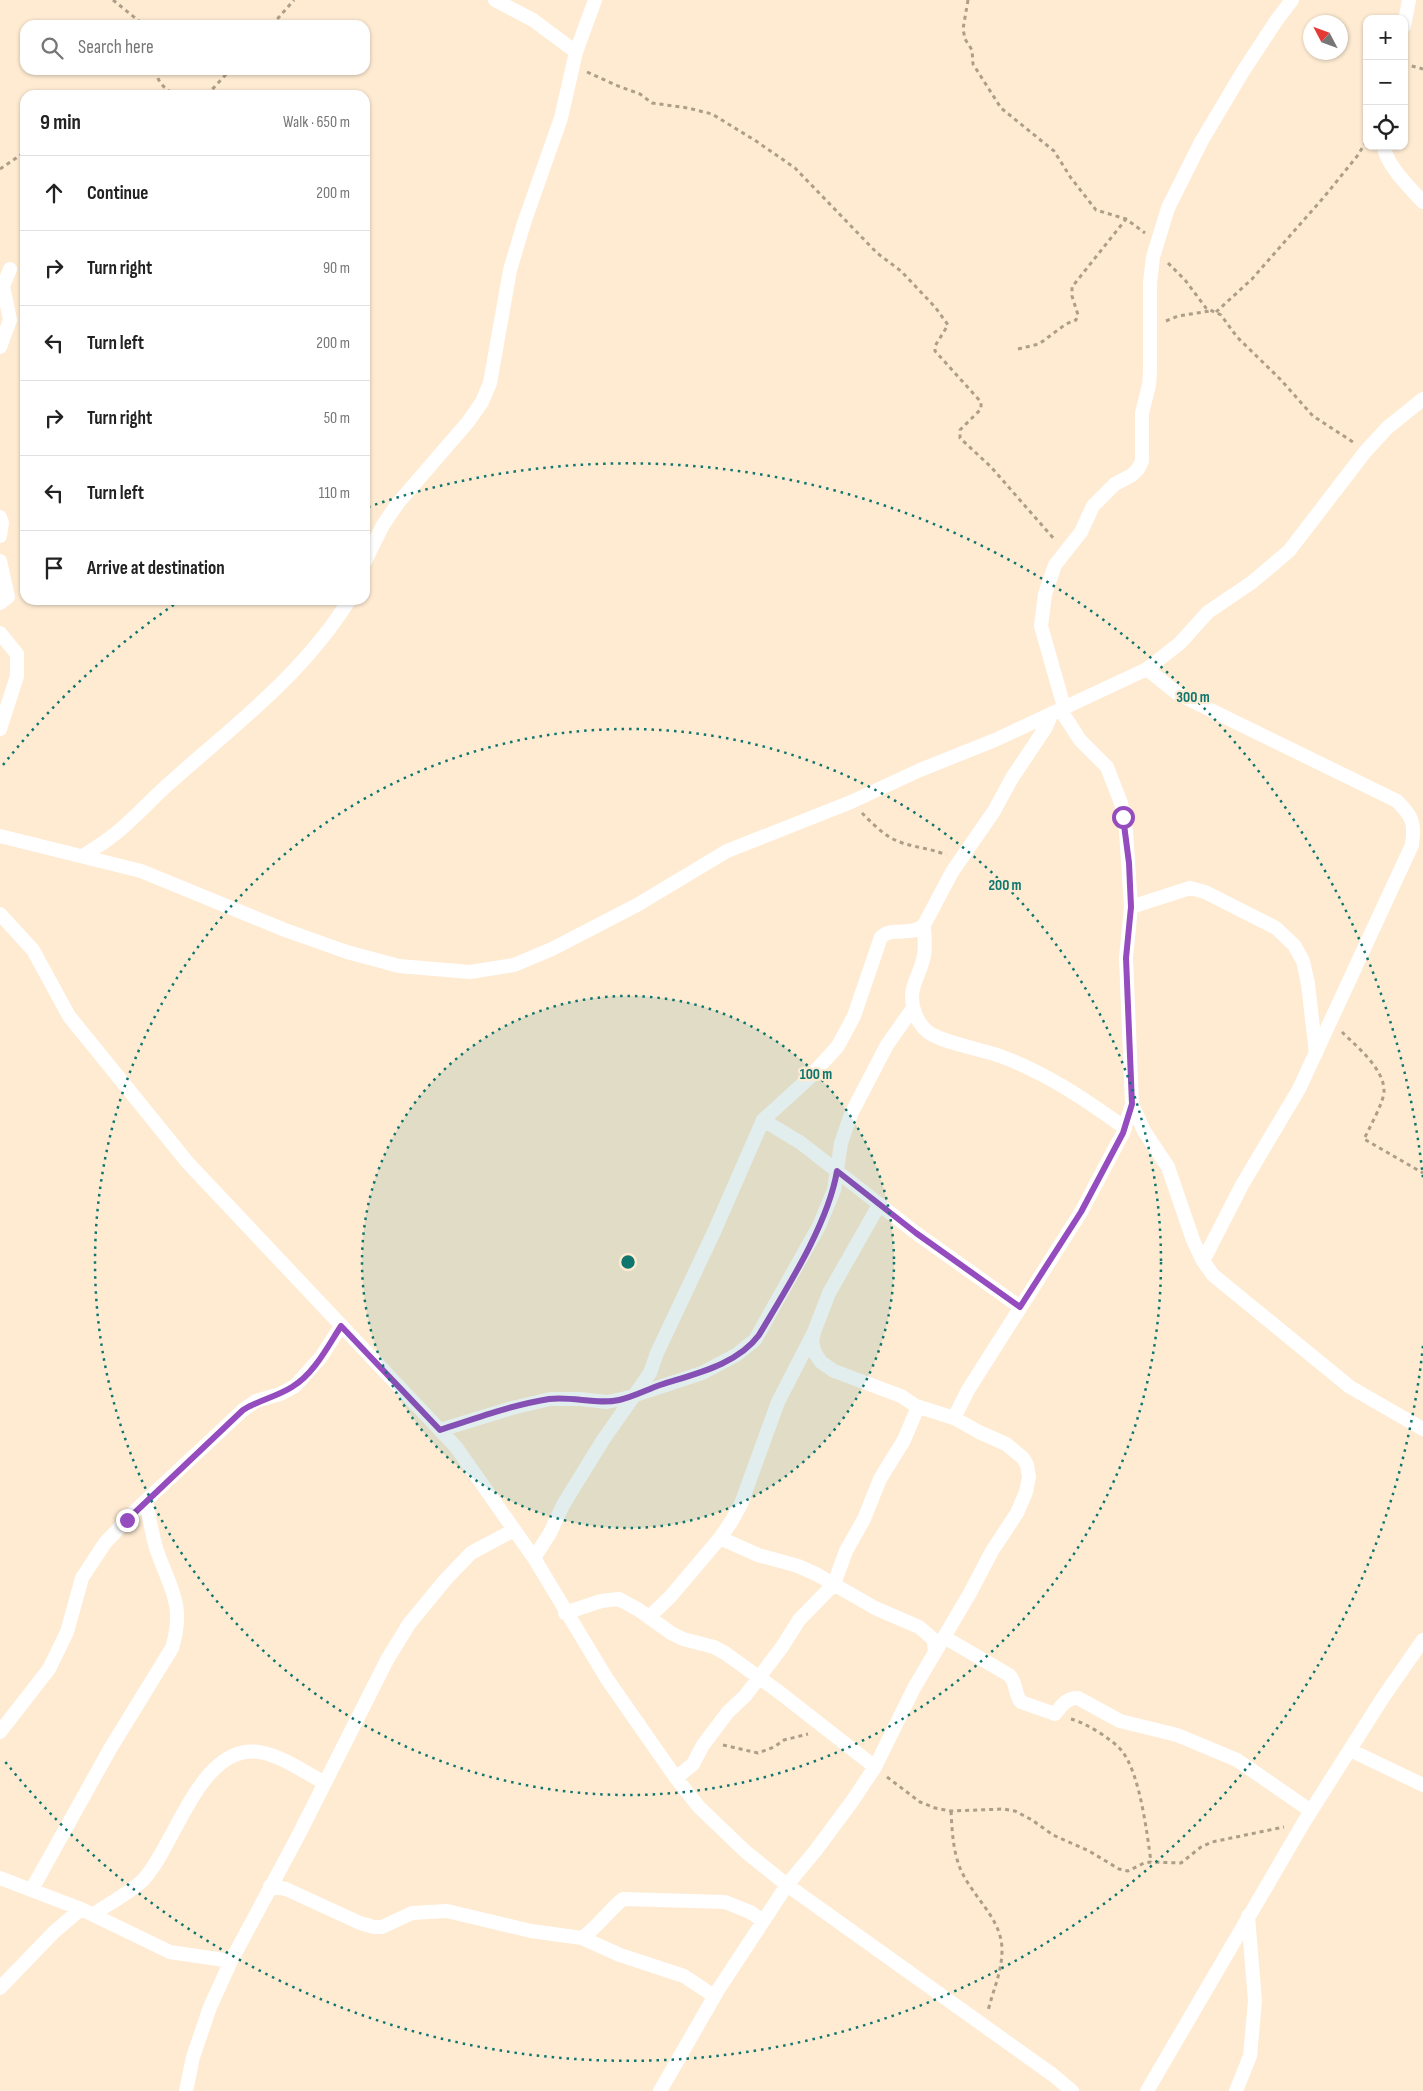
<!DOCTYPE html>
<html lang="en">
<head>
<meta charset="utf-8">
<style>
	:root { --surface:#fff; --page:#f6f6f6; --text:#222; --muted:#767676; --line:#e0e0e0 }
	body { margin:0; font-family:"Sofia Sans Condensed",sans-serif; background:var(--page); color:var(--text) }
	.controls { position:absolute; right:15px; top:15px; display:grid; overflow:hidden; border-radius:10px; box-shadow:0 1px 4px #0004 }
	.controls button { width:45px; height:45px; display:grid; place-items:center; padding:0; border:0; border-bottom:1px solid var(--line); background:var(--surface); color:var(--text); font:25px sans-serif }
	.compass { position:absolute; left:1303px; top:15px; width:45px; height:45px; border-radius:50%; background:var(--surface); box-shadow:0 1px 4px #0004; rotate:311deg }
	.stop { position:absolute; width:15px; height:15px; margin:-11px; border:4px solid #954cbe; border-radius:50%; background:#fff }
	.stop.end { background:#954cbe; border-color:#fff; box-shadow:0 1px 5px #0008 }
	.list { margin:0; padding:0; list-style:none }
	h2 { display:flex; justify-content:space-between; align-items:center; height:65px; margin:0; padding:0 20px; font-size:21px }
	h2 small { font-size:16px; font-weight:400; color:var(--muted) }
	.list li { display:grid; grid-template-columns:32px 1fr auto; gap:15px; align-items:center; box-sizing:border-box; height:75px; padding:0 20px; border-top:1px solid var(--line) }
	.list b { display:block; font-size:19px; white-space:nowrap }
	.list em { font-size:16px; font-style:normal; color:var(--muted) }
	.icon { flex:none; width:28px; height:28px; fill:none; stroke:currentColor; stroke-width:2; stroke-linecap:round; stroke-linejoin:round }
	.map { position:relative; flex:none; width:1423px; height:2091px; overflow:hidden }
	.search { position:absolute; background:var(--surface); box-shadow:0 1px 4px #0004; left:20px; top:20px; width:350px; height:55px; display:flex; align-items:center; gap:12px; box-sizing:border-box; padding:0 18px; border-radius:15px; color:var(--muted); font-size:19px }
	.panel { position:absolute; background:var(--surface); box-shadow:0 1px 4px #0004; left:20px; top:90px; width:350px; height:515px; border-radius:15px }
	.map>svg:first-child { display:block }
</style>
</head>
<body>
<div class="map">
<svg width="1423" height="2091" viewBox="0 0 1423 2091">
	<rect width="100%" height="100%" fill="#feebd2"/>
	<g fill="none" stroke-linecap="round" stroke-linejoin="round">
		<path stroke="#ad9e8a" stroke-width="3" stroke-dasharray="4 4" stroke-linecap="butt" d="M 113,0 L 144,25
			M 968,0 L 963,29 L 965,39 L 972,50 L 973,64 L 1001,108 L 1054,151 L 1071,178 L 1096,210 L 1126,219 L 1145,233
			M 272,25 L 294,0
			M 1404,64 L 1423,69
			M 157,70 C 156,82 165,88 174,95
			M 587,72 L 618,86 L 640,94 L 652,103 L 688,108 L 712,114 L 756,141 L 795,168 L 877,253 L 901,271 L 935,307 L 948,325 L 935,346 L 935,351 L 981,402 L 981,409 L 960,430 L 960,438 L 991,467 L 1055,540
			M 207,95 L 230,70
			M 0,169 L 25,152
			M 1168,263 L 1185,280 L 1206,308 L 1221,315 L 1237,337 L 1281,380 L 1313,416 L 1353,442
			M 1216,312 L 1252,279 L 1324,197 L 1358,155 L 1367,140
			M 1166,321 L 1178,316 L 1210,311
			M 1018,349 L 1039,344 L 1066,324 L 1076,320 L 1078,315 L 1072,296 L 1072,287 L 1126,219
			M 862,813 C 873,824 885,837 900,842 C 915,848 931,848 946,855
			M 1342,1032 C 1356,1046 1385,1069 1384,1092 C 1384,1101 1369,1129 1364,1139 L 1423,1173
			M 1071,1719 C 1086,1723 1112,1739 1122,1751 C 1140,1774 1147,1833 1151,1862
			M 723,1745 L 758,1753 L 774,1747 L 784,1740 L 808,1734
			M 887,1777 L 920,1802 L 935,1808 L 951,1811 L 1003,1809 L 1015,1811 L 1032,1820 L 1053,1835 L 1089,1851 L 1119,1869 L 1128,1871 L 1144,1863 L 1151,1862 L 1181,1863 L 1201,1847 L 1212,1842 L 1284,1827
			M 951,1811 C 952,1831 953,1850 960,1868 C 972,1897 1002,1918 1002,1950 C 1002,1972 993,1990 988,2011"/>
		<path stroke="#fff" stroke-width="14" d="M 495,0 L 533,20 L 576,52
			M 1404,26 L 1409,0
			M 1384,146 C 1385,164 1411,189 1423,202
			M 0,347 L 10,320 L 3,286 L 10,269
			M 0,517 L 2,523 L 0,536
			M 0,561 L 8,597 L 0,603
			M 365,561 L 383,525 L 398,503 L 468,422 L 482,402 L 490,383 L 510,270 L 524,223 L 561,118 L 576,52 L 595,0
			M 0,633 L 17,654 L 17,676 L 0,729
			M 1147,669 L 1178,694 L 1397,801 C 1413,817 1415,823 1412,845 L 1299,1089 L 1242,1185 L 1203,1261
			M 1064,707 L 1041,626 L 1045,594 L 1055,565 L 1081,532 L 1093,506 L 1115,484 L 1132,475 L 1138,469 L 1142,461 L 1142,413 L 1149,385 L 1150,372 L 1150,283 L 1153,257 L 1168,208 L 1201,142 L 1242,73 L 1276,21 L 1292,0
			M 0,836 L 141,871 L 285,930 L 347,952 L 399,966 L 470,972 L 514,965 L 552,949 L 637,905 L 727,851 L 851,802 L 920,770 L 995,740 L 1147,669 L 1180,643 L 1208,612 L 1251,583 L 1289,551 L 1365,452 L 1387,428 L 1423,399
			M 83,856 C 94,849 105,842 115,834 C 135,818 153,797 173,780 C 235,725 305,672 349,600
			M 1131,907 L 1190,888 L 1205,892 L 1276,928 L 1294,945 L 1303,961 L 1308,984 L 1316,1054
			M 0,914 L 33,950 L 69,1016 L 188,1163 L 456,1447 L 534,1558 L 607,1679 L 676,1778 L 699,1807 L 746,1852 L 787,1885 L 1053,2075 L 1072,2091
			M 924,925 C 924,935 926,945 924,955 C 921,975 907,987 914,1010 C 916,1018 921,1026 928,1032 C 943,1043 981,1049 1000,1056 C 1045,1072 1086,1100 1125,1128
			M 1132,1104 L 1144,1131 L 1168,1167 L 1193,1240 L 1203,1261 L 1213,1275 L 1350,1387 L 1423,1429
			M 763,1120 L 801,1143 L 916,1233 L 1020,1307
			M 954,1418 L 968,1390 L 1081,1212 L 1123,1133 L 1132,1104 L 1126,958 L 1131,907 L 1126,831 L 1121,803 L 1107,767 L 1080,740 L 1060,709
			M 440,1430 L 512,1408 L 550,1399 L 580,1399 L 607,1402 L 626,1398 L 702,1373 L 736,1355 L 755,1340 L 819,1226 L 834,1190 L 841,1143 L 851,1114 L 887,1045 L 913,1008
			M 720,1538 L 758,1555 L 798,1566 L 816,1574 L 875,1608 L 919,1627 L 932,1638 L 934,1642 L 935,1653
			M 534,1558 L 550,1533 L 563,1505 L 603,1440 L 650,1373 L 657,1353 L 714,1232 L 763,1120 L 808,1079 L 838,1046 L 854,1016 L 881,937 C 894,926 911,937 924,925 L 952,872 L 994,811 L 1012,778 L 1046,727 L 1052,713
			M 565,1613 L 601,1601 L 619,1599 L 639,1610 L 671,1633 L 683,1639 L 714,1647 L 725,1653 L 779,1692 L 875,1767
			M 649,1617 L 670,1597 L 720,1538 L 731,1522 L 741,1504 L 778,1402 L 813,1334
			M 944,1637 L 1009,1675 C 1017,1682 1014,1694 1021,1702 L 1055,1714 C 1062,1705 1066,1698 1078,1698 L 1120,1721 L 1177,1735 L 1237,1760 L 1311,1811
			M 0,1732 L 49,1669 L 67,1632 L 82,1578 L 105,1543 L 137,1509 L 243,1410 L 256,1401 L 280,1394 L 295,1386 L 321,1357 L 341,1326
			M 1350,1750 L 1423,1785
			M 676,1778 L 693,1764 L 703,1745 L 728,1712 L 745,1696 L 782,1647 L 799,1620 L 834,1584 L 846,1551 L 864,1519 L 880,1479 L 904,1440 L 918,1407
			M 0,1878 L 81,1909 L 170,1952 L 231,1961
			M 270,1886 L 286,1889 L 360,1923 L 374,1927 L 382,1927 L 412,1913 L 447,1911 L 531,1931 L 582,1938 C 598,1927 608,1911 623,1899 L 725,1902 L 750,1912 L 763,1921
			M 32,1889 L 110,1749 L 172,1648 C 185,1605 171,1590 157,1551 C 152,1535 149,1517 146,1501
			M 94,1914 C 108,1904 133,1891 144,1879 C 176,1844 202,1737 264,1753 C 285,1758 306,1773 325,1783
			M 582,1938 L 620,1955 L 684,1976 L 714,1996
			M 0,1988 L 54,1932 L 81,1909
			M 186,2091 L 193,2057 L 210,2007 L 231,1961 L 297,1838 L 387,1660 L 409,1624 L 446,1579 L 471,1553 L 514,1530
			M 660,2091 L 718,1990 L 787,1885 L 816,1850 L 853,1800 L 875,1767 L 914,1688 L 970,1593 L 992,1551 L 1017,1513 L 1026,1492 L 1029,1477 L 1027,1465 L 1023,1458 L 1006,1444 L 979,1432 L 954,1418 L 916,1406 L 901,1396 L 834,1371 L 821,1362 L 815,1353 L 812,1342 L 814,1332 L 829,1293 L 879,1205
			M 1147,2091 L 1304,1822 L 1382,1699 L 1423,1640
			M 1236,2091 L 1250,2056 L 1255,2001 L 1248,1916"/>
	</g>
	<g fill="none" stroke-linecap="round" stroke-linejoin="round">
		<path stroke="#954cbe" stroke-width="6" d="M 127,1520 L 243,1410 C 259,1400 276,1397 292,1387 C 314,1374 328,1346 341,1326 L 440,1430 C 476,1418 512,1405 549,1399 C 573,1396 597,1405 619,1400 C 633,1397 646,1390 660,1385 C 694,1374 737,1365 759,1335 C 787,1288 828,1224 837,1171 L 916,1233 L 1020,1307 L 1081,1212 L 1123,1133 L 1132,1104 L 1126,958 L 1131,907 L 1129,863 L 1123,817"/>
	</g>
	<circle cx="628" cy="1262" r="266" fill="#0f766e" fill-opacity=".12"/>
	<g fill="none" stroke="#0f766e" stroke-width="2.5" stroke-dasharray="2.5 5">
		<circle cx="628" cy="1262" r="266"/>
		<circle cx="628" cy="1262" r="533"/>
		<path d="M1423 1346A799 799 0 0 1 3 1759M3 765A799 799 0 0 1 175 604M368 507A799 799 0 0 1 1423 1178"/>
	</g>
	<circle cx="628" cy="1262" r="8" fill="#0f766e" stroke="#feebd2" stroke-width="2.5"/>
	<g font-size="15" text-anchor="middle" font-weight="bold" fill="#0f766e" stroke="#feebd2" stroke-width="4.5" stroke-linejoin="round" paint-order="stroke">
		<text x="1193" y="702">300 m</text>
		<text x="1005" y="890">200 m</text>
		<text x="816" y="1079">100 m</text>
	</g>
</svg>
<div class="controls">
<button>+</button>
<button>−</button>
<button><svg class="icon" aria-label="locate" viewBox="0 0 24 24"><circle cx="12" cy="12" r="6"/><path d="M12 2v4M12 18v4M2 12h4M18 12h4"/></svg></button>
</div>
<svg class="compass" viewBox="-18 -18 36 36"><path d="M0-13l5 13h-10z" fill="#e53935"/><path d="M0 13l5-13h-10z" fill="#767676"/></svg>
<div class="stop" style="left:1123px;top:817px"></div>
<div class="stop end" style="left:127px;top:1520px"></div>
<div class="search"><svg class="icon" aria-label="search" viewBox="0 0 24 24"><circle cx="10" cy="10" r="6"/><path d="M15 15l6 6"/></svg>Search here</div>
<section class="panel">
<h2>9 min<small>Walk · 650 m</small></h2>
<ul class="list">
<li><svg class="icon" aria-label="ahead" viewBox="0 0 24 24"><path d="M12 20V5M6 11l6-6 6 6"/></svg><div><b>Continue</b></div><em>200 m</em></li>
<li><svg class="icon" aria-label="right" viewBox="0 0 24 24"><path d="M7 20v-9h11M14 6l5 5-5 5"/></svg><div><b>Turn right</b></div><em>90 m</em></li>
<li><svg class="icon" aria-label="left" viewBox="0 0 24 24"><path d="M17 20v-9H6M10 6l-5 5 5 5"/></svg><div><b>Turn left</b></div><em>200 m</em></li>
<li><svg class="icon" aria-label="right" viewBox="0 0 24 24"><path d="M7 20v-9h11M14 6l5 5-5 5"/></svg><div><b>Turn right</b></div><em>50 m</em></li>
<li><svg class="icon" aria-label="left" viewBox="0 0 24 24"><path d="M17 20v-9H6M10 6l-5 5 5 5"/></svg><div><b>Turn left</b></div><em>110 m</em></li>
<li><svg class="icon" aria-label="arrive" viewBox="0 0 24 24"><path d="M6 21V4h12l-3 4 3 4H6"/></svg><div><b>Arrive at destination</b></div></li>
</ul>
</section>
</div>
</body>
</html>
